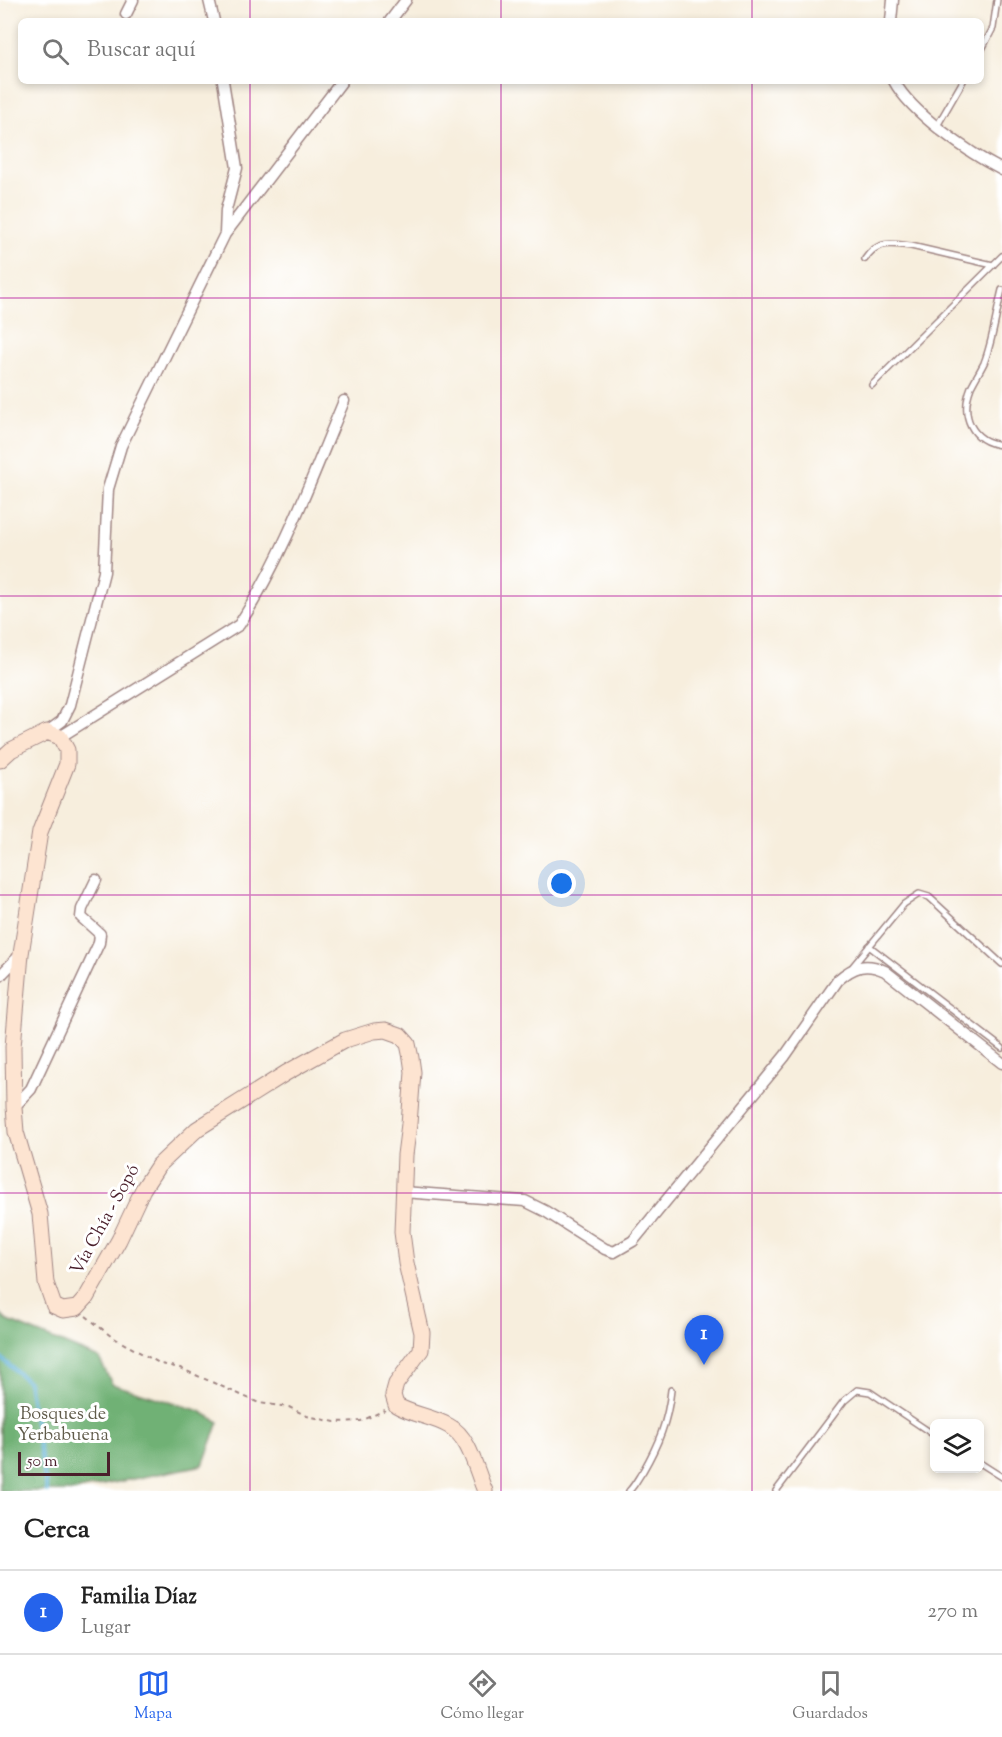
<!DOCTYPE html>
<html lang="es">
<head>
<meta charset="utf-8">
<style>
	:root { --surface:#fff; --page:#f2f2f2; --text:#222; --muted:#767676; --line:#e0e0e0; --accent:#2563eb }
	body { margin:0; font-family:"Sorts Mill Goudy",serif; background:var(--page); color:var(--text) }
	.controls { position:absolute; right:18px; bottom:18px; display:grid; overflow:hidden; border-radius:9px; box-shadow:0 3px 9px #0003 }
	.controls button { width:54px; height:54px; display:grid; place-items:center; padding:0; border:0; border-bottom:2px solid var(--line); background:var(--surface); color:var(--text); font:30px sans-serif }
	.scale { position:absolute; left:18px; bottom:15px; width:92px; box-sizing:border-box; padding-left:6px; border:3px solid #4a1f2b; border-top:0; font-size:16px; line-height:21px; white-space:nowrap; color:#4a1f2b; -webkit-text-stroke:4px #fff; paint-order:stroke }
	.you { position:absolute; left:562px; top:884px; width:21px; height:21px; margin:-15px; border:4px solid #fff; border-radius:50%; background:#1a73e8; box-shadow:0 0 0 9px #1a73e833 }
	.badge { display:grid; place-items:center; width:39px; height:39px; border-radius:50%; background:var(--accent); color:#fff; font-size:20px; font-weight:700 }
	.pin { position:absolute; translate:-50% -50px; filter:drop-shadow(0 2px 3px #0008) }
	.pin::after { content:''; position:absolute; top:32px; width:21px; height:18px; background:inherit; clip-path:polygon(0 0,100% 0,50% 100%) }
	.list { margin:0; padding:0; list-style:none }
	h2 { display:flex; justify-content:space-between; align-items:center; height:78px; margin:0; padding:0 24px; font-size:26px }
	h2 small { font-size:20px; font-weight:400; color:var(--muted) }
	.list li { display:grid; grid-template-columns:39px 1fr auto; gap:18px; align-items:center; box-sizing:border-box; height:84px; padding:0 24px; border-top:2px solid var(--line) }
	.list b { display:block; font-size:22px; white-space:nowrap }
	.list p { margin:0; font-size:20px; white-space:nowrap; color:var(--muted) }
	.list em { font-size:20px; font-style:normal; color:var(--muted) }
	.icon { flex:none; width:33px; height:33px; fill:none; stroke:currentColor; stroke-width:2; stroke-linecap:round; stroke-linejoin:round }
	.map { position:relative; flex:none; width:1002px; height:1491px; overflow:hidden }
	.search { position:absolute; background:var(--surface); box-shadow:0 3px 9px #0003; left:18px; right:18px; top:18px; height:66px; display:flex; align-items:center; gap:15px; box-sizing:border-box; padding:0 21px; border-radius:9px; color:var(--muted); font-size:22px }
	.sheet { height:162px; background:var(--surface) }
	nav { display:flex; justify-content:space-around; align-items:center; box-sizing:border-box; height:84px; border-top:2px solid var(--line); background:var(--surface); font-size:16px; color:var(--muted) }
	nav a { display:grid; justify-items:center; gap:3px }
	nav .on { color:var(--accent) }
	.map>svg:first-child { display:block }
</style>
</head>
<body>
<div class="map">
<svg width="1002" height="1491" viewBox="0 0 1002 1491">
	<rect width="100%" height="100%" fill="#fff"/>
	<filter id="ink" filterUnits="userSpaceOnUse"><feTurbulence type="fractalNoise" baseFrequency=".0167" numOctaves="2"/><feDisplacementMap in="SourceGraphic" scale="12" xChannelSelector="R" yChannelSelector="G"/><feConvolveMatrix kernelMatrix="1 2 1 2 8 2 1 2 1" color-interpolation-filters="sRGB"/></filter>
	<filter id="wash" filterUnits="userSpaceOnUse"><feTurbulence type="fractalNoise" baseFrequency=".008" numOctaves="4" result="noise"/><feDisplacementMap in="SourceGraphic" scale="24" xChannelSelector="R" yChannelSelector="G"/><feGaussianBlur stdDeviation="1.35" result="paint"/><feColorMatrix in="noise" values="0 0 0 0 0 0 0 0 0 0 0 0 0 0 0 0 0 1.4 0 .05"/><feComposite in="paint" operator="in"/></filter>
	<g filter="url(#wash)">
		<rect width="100%" height="100%" fill="#f7eedd"/>
		<path fill="#70b174" stroke="#5d6850" stroke-width="1.5" d="M 0,1314 L 6,1320 L 99,1358 L 112,1384 L 200,1411 L 219,1422 L 203,1465 L 73,1491 L 0,1491 Z"/>
		<g fill="none" stroke-linecap="round" stroke-linejoin="round">
			<path stroke="#59add5" stroke-width="4" d="M 0,1357 L 28,1382 L 47,1491"/>
		</g>
	</g>
	<g filter="url(#ink)">
		<g fill="none" stroke-linecap="round" stroke-linejoin="round">
			<g stroke="#a08684" stroke-width="8">
				<path id="lane" d="M 981,51 L 993,28 L 997,0
					M 937,126 L 963,81
					M 865,259 C 877,240 891,244 911,246 L 993,265
					M 1002,290 C 996,314 993,340 984,363 C 980,371 975,379 971,387 C 960,415 971,442 1002,445
					M 872,385 L 1002,256
					M 869,946 L 1002,1048
					M 853,966 L 904,904 L 919,894 L 929,897 L 1002,964
					M 980,1463 L 1002,1477
					M 629,1491 C 635,1485 638,1478 643,1471 C 658,1445 668,1421 671,1390
					M 776,1491 L 844,1401 L 857,1390 L 870,1392 L 934,1435"/>
			</g>
			<g stroke="#a08684" stroke-width="13">
				<path id="street" d="M 209,0 L 214,21
					M 126,14 L 133,0
					M 390,21 L 406,0
					M 891,21 L 893,0
					M 223,81 L 237,168 L 226,210 L 225,234
					M 894,81 C 911,113 969,153 1002,170
					M 47,732 L 62,721 L 70,705 L 104,572 L 108,489 L 121,446 L 225,234 L 342,81
					M 60,737 L 239,625 C 284,555 312,477 344,401
					M 0,976 L 21,954
					M 14,1107 L 31,1089 L 99,943 L 100,934 L 81,917 L 82,909 L 96,880
					M 403,1192 L 525,1201 L 545,1211 L 605,1249 L 614,1252 L 633,1241 L 785,1056 L 838,980 C 854,966 866,962 885,971 L 1002,1063"/>
			</g>
			<g stroke="#a08684" stroke-width="17">
				<path id="secondary" d="M 0,760 L 11,750 L 47,732 L 60,737 L 67,750 L 67,764 L 40,832 L 21,954 L 13,1047 L 14,1107 L 16,1132 L 40,1214 L 46,1283 L 54,1306 L 63,1310 L 77,1308 L 86,1298 L 119,1240 L 143,1189 L 158,1166 L 197,1129 L 286,1073 L 345,1040 L 374,1031 L 386,1030 L 400,1035 L 408,1044 L 411,1058 L 413,1072 L 409,1124 L 405,1155 L 402,1232 L 406,1263 L 422,1333 L 421,1350 L 396,1384 L 393,1395 L 396,1405 C 412,1415 432,1416 449,1426 C 470,1437 476,1471 485,1491"/>
			</g>
			<path stroke="#a08684" stroke-width="2" stroke-dasharray="4.5 4.5" stroke-linecap="butt" d="M 86,1316 L 112,1337 L 161,1364 L 180,1368 L 259,1403 L 289,1407 L 307,1416 L 335,1422 L 361,1421 L 385,1410"/>
			<use href="#lane" stroke="#fff" stroke-width="5"/>
			<use href="#street" stroke="#fff" stroke-width="10"/>
			<use href="#secondary" stroke="#fde4d1" stroke-width="15"/>
		</g>
	</g>
	<path fill="none" stroke="#b5179e" stroke-width="1.5" stroke-opacity="0.55" d="M 250,0 L 250,21M 501,0 L 501,21M 752,0 L 752,21M 250,81 L 250,1491M 501,81 L 501,1491M 752,81 L 752,1491M 0,298 L 1002,298M 0,596 L 1002,596M 0,895 L 1002,895M 0,1193 L 1002,1193"/>
	<g text-anchor="middle" dominant-baseline="central" stroke-width="6" stroke-linejoin="round" paint-order="stroke">
		<g font-size="18" fill="#4a1f2b" stroke="#fff">
			<text transform="translate(106 1220) rotate(-61)">Vía Chía - Sopó</text>
		</g>
		<g font-size="18" fill="#615c4b" stroke="#fff">
			<text x="63" y="1415">Bosques de<tspan x="63" dy="21">Yerbabuena</tspan></text>
		</g>
	</g>
</svg>
<div class="controls">
<button><svg class="icon" aria-label="layers" viewBox="0 0 24 24"><path d="M12 4l9 5-9 5-9-5zM3 14l9 5 9-5"/></svg></button>
</div>
<div class="scale">50 m</div>
<div class="you"></div>
<div class="pin badge" style="left:704px;top:1365px">1</div>
<div class="search"><svg class="icon" aria-label="search" viewBox="0 0 24 24"><circle cx="10" cy="10" r="6"/><path d="M15 15l6 6"/></svg>Buscar aquí</div>
</div>
<section class="sheet">
<h2>Cerca<small></small></h2>
<ul class="list">
<li><span class="badge">1</span><div><b>Familia Díaz</b><p>Lugar</p></div><em>270 m</em></li>
</ul>
</section>
<nav>
<a class="on"><svg class="icon" aria-label="map" viewBox="0 0 24 24"><path d="M3 6l6-2 6 2 6-2v14l-6 2-6-2-6 2zM9 4v14M15 6v14"/></svg>Mapa</a>
<a><svg class="icon" aria-label="directions" viewBox="0 0 24 24"><path d="M12 3l9 9-9 9-9-9zM9 14v-3h6M13 9l2 2-2 2"/></svg>Cómo llegar</a>
<a><svg class="icon" aria-label="saved" viewBox="0 0 24 24"><path d="M7 4h10v16l-5-4-5 4z"/></svg>Guardados</a>
</nav>
</body>
</html>
